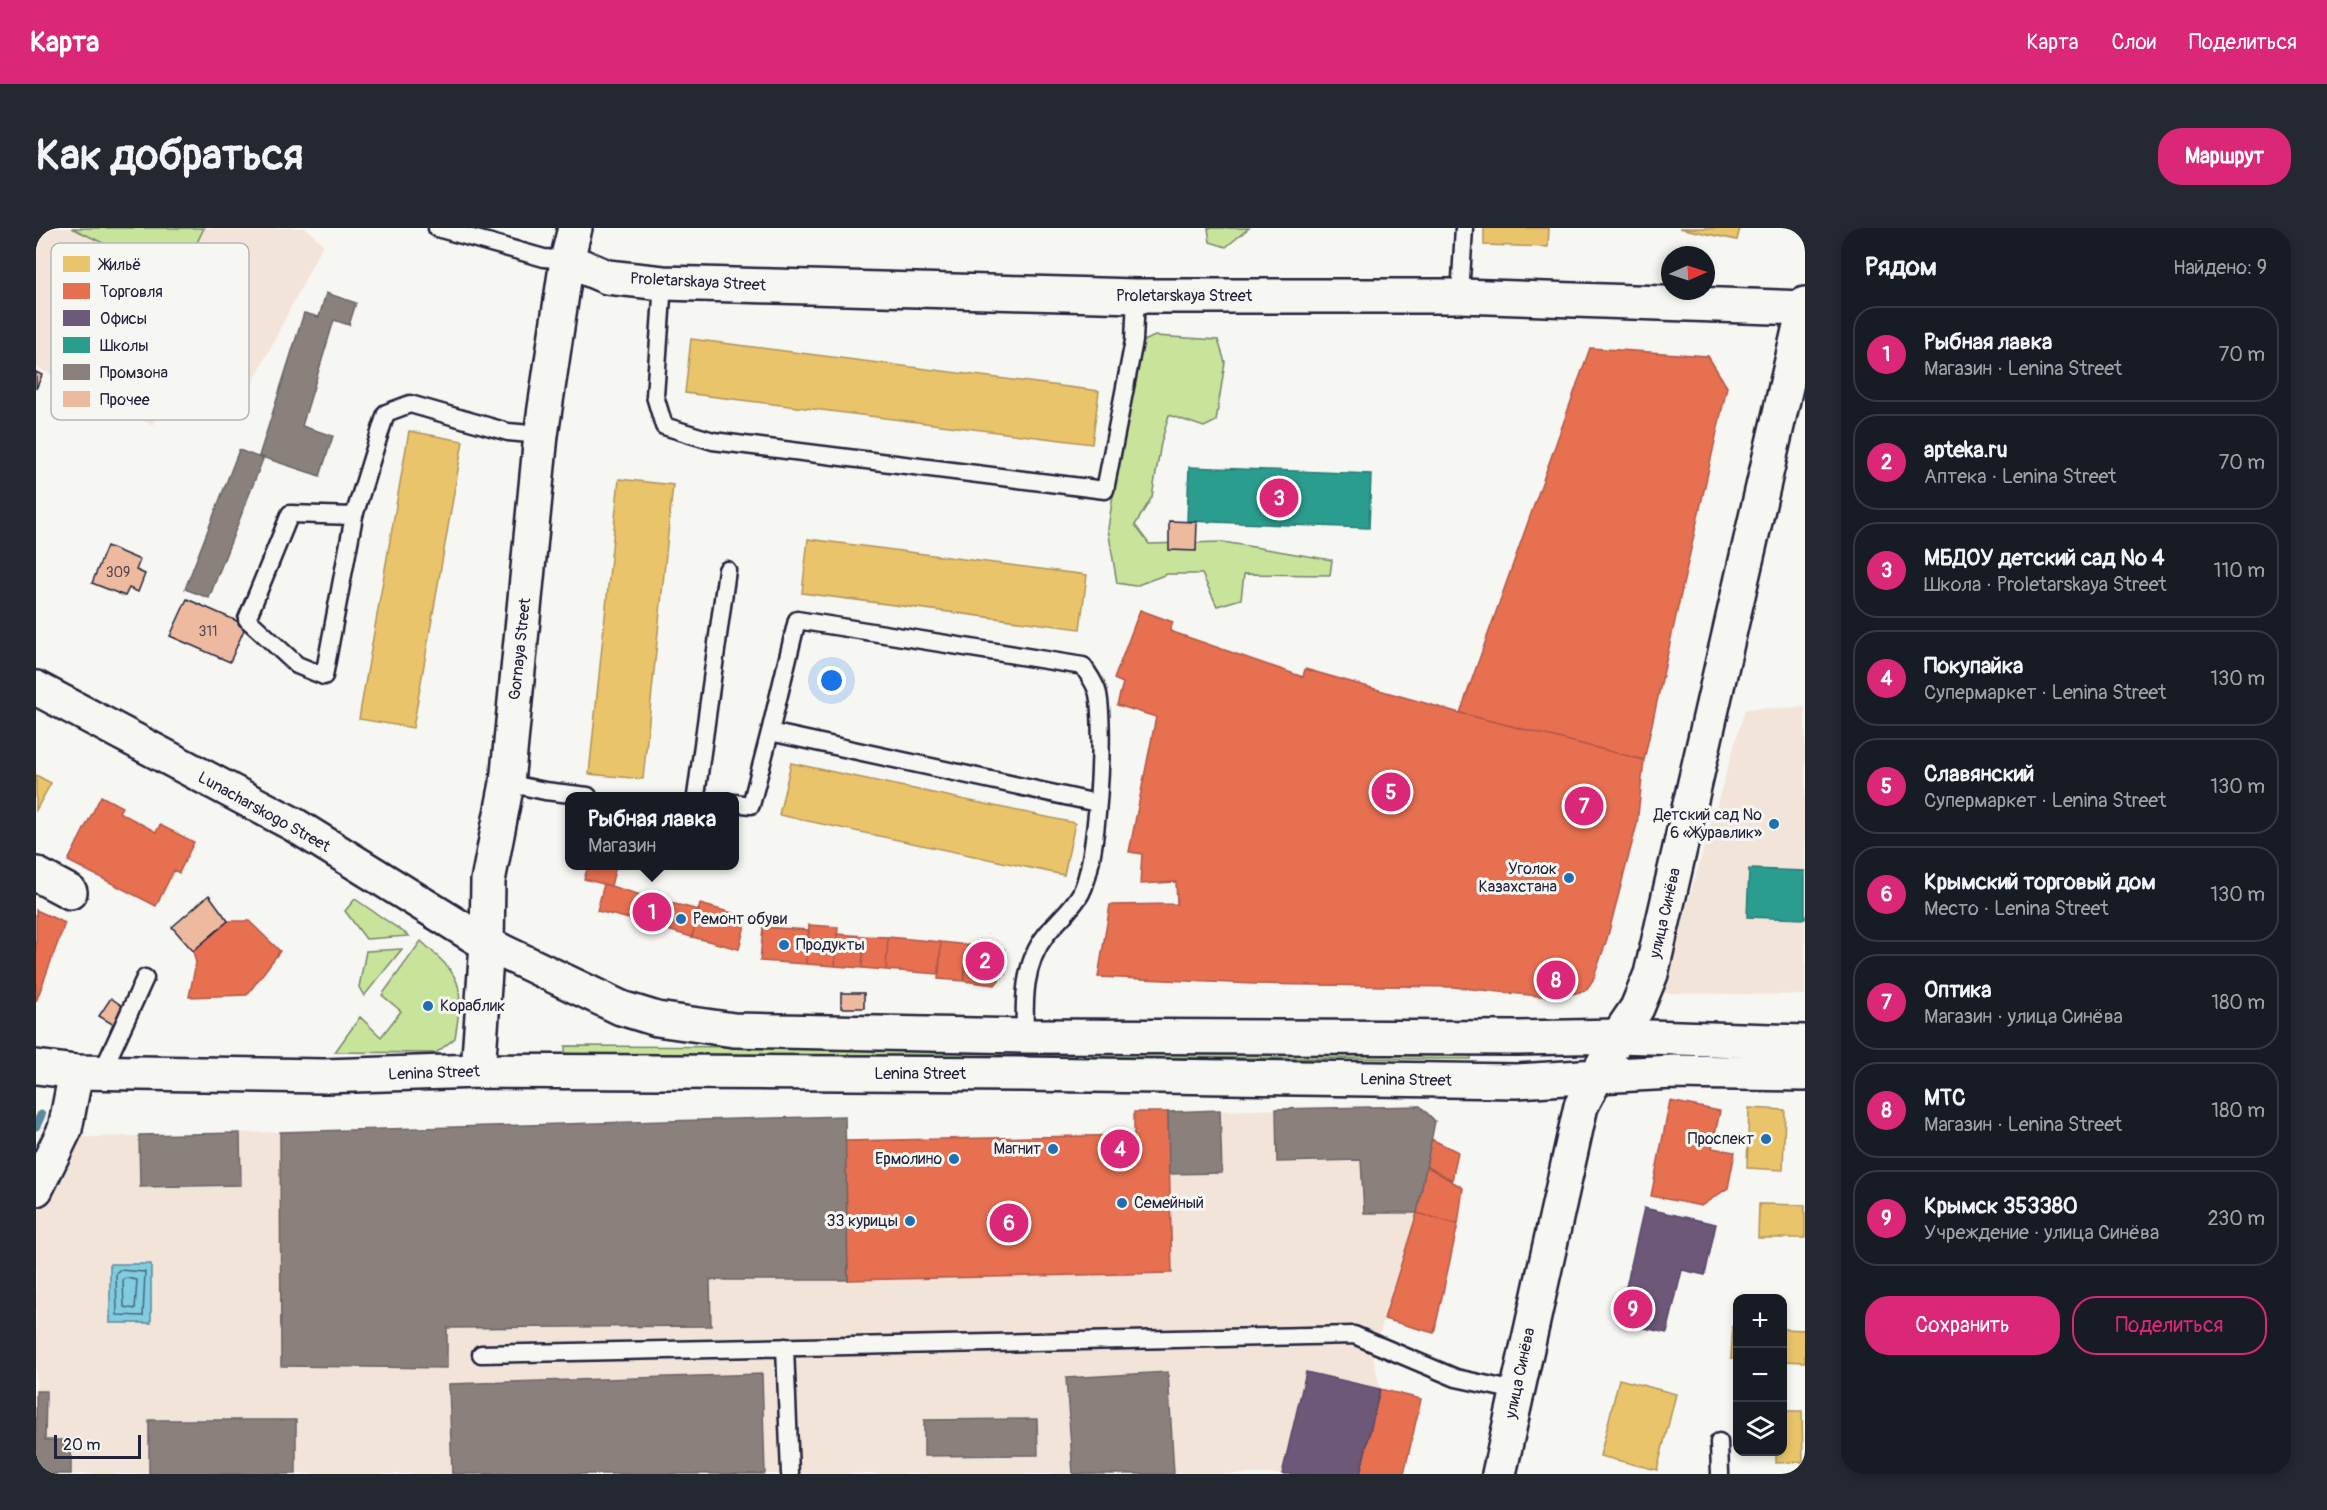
<!DOCTYPE html>
<html lang="ru">
<head>
<meta charset="utf-8">
<style>
	:root { --surface:#171b24; --page:#242831; --text:#f1f3f6; --muted:#9ea1a6; --line:#363941; --accent:#db2777 }
	body { margin:0; font-family:Pangolin,sans-serif; background:var(--page); color:var(--text) }
	.controls { position:absolute; right:18px; bottom:18px; display:grid; overflow:hidden; border-radius:12px; box-shadow:0 3px 9px #0003 }
	.controls button { width:54px; height:54px; display:grid; place-items:center; padding:0; border:0; border-bottom:2px solid var(--line); background:var(--surface); color:var(--text); font:30px sans-serif }
	.compass { position:absolute; left:1625px; top:18px; width:54px; height:54px; border-radius:50%; background:var(--surface); box-shadow:0 3px 9px #0003; rotate:87deg }
	.scale { position:absolute; left:18px; bottom:15px; width:87px; box-sizing:border-box; padding-left:6px; border:3px solid #22223b; border-top:0; font-size:16px; line-height:21px; white-space:nowrap; color:#22223b; -webkit-text-stroke:4px #f6f6f2; paint-order:stroke }
	.you { position:absolute; left:796px; top:453px; width:21px; height:21px; margin:-15px; border:4px solid #fff; border-radius:50%; background:#1a73e8; box-shadow:0 0 0 9px #1a73e833 }
	.badge { display:grid; place-items:center; width:39px; height:39px; border-radius:50%; background:var(--accent); color:#fff; font-size:20px; font-weight:700 }
	.pin { position:absolute; translate:-50% -50%; border:3px solid #fff; box-shadow:0 2px 6px #0006 }
	.popup { position:absolute; left:529px; top:564px; width:174px; height:78px; box-sizing:border-box; display:grid; place-content:center; border-radius:12px; background:var(--surface); filter:drop-shadow(0 2px 4px #0005); font-size:20px; white-space:nowrap; color:var(--muted) }
	.popup b { font-size:22px; color:var(--text) }
	.popup::after { content:''; position:absolute; left:50%; top:100%; margin-left:-12px; border:12px solid transparent; border-top-color:var(--surface) }
	.list { margin:0; padding:0; list-style:none }
	h2 { display:flex; justify-content:space-between; align-items:center; height:78px; margin:0; padding:0 24px; font-size:26px }
	h2 small { font-size:20px; font-weight:400; color:var(--muted) }
	.list li { display:grid; grid-template-columns:39px 1fr auto; gap:18px; align-items:center; box-sizing:border-box; height:96px; margin:0 12px 12px; padding:0 12px; border:2px solid var(--line); border-radius:24px }
	.list b { display:block; font-size:22px; white-space:nowrap }
	.list p { margin:0; font-size:20px; white-space:nowrap; color:var(--muted) }
	.list em { font-size:20px; font-style:normal; color:var(--muted) }
	.actions { display:flex; gap:12px; padding:18px 24px }
	.actions a { flex:1; padding:14px 0; border:2px solid var(--accent); border-radius:24px; text-align:center; font-size:21px; color:var(--accent) }
	.actions .main { background:var(--accent); color:#fff }
	.icon { flex:none; width:33px; height:33px; fill:none; stroke:currentColor; stroke-width:2; stroke-linecap:round; stroke-linejoin:round }
	.map { position:relative; flex:none; width:1769px; height:1246px; overflow:hidden; border-radius:24px }
	header { display:flex; align-items:center; gap:36px; box-sizing:border-box; height:84px; padding:0 30px; background:var(--accent); color:#fff }
	header strong { font-size:28px }
	nav { display:flex; gap:33px; margin-inline-start:auto; font-size:21px }
	.intro { display:flex; align-items:center; justify-content:space-between; box-sizing:border-box; height:144px; padding:0 36px }
	h1 { margin:0; font-size:42px }
	.button { padding:15px 27px; border-radius:24px; background:var(--accent); color:#fff; font-size:21px; font-weight:700 }
	main { display:flex; gap:36px; padding:0 36px }
	aside { flex:1; background:var(--surface); border-radius:24px; box-shadow:0 3px 9px #0003 }
	.map>svg:first-child { display:block }
</style>
</head>
<body>
<header>
<strong>Карта</strong>
<nav><a>Карта</a><a>Слои</a><a>Поделиться</a></nav>
</header>
<div class="intro"><h1>Как добраться</h1><a class="button">Маршрут</a></div>
<main>
<div class="map">
<svg width="1769" height="1246" viewBox="0 0 1769 1246">
	<rect width="100%" height="100%" fill="#f6f6f2"/>
	<filter id="ink" filterUnits="userSpaceOnUse"><feTurbulence type="fractalNoise" baseFrequency=".0167" numOctaves="2"/><feDisplacementMap in="SourceGraphic" scale="12" xChannelSelector="R" yChannelSelector="G"/><feConvolveMatrix kernelMatrix="1 2 1 2 8 2 1 2 1" color-interpolation-filters="sRGB"/></filter>
	<g filter="url(#ink)">
		<path fill="#f3e4d9" d="M 0,0 L 269,0 L 287,16 L 206,176 L 144,143 L 116,197 L 0,139 Z
			M 1769,479 L 1769,767 L 1625,765 L 1709,481 Z
			M 1384,878 L 1399,893 L 1381,985 L 1337,1127 L 1344,1161 L 1270,1144 L 1246,1246 L 0,1246 L 0,969 L 20,910 L 809,888 L 809,913 L 1135,1044 L 1132,884 Z"/>
		<path fill="#c8e49b" stroke="#75836b" stroke-width="1.5" d="M 36,0 L 168,0 L 143,52 Z
			M 1172,0 L 1213,0 L 1190,19 L 1174,14 Z
			M 1119,108 L 1182,112 L 1189,134 L 1180,193 L 1168,199 L 1133,187 L 1125,215 L 1116,269 L 1099,297 L 1113,316 L 1187,314 L 1296,332 L 1294,347 L 1208,346 L 1205,371 L 1181,378 L 1166,346 L 1131,346 L 1099,358 L 1081,355 L 1072,301 L 1099,117 Z
			M 319,671 L 373,708 L 330,711 L 309,683 Z
			M 385,713 C 427,751 428,754 419,810 L 400,825 L 299,824 L 324,789 L 345,809 L 365,783 L 346,767 Z
			M 366,721 L 328,768 L 323,759 L 330,723 Z
			M 529,818 L 965,820 L 965,828 L 529,826 Z
			M 1012,821 L 1435,824 L 1435,831 L 1012,829 Z"/>
		<path fill="#81cde0" stroke="#5b899e" stroke-width="1.5" d="M 74,1036 L 115,1036 L 115,1095 L 74,1095 Z"/>
		<path fill="#e9c46a" stroke="#ad935c" stroke-width="1.5" d="M 1448,0 L 1513,0 L 1512,19 L 1448,17 Z
			M 1643,0 L 1704,0 L 1701,12 Z
			M 655,111 L 1063,163 L 1056,216 L 649,165 Z
			M 373,203 L 427,213 L 377,500 L 323,491 Z
			M 583,251 L 637,257 L 607,551 L 553,546 Z
			M 772,311 L 1051,347 L 1044,401 L 766,365 Z
			M 755,535 L 1039,595 L 1028,647 L 743,587 Z
			M 0,547 L 15,555 L 0,582 Z
			M 1713,880 L 1749,882 L 1747,942 L 1711,940 Z
			M 1723,976 L 1769,977 L 1769,1010 L 1722,1010 Z
			M 1697,1098 L 1702,1099 L 1702,1131 L 1695,1130 Z
			M 1746,1101 L 1769,1102 L 1769,1134 L 1746,1133 Z
			M 1583,1151 L 1640,1166 L 1621,1242 L 1564,1228 Z
			M 1746,1183 L 1766,1183 L 1767,1234 L 1740,1235 L 1740,1224 L 1746,1224 Z"/>
		<path fill="#e76f51" stroke="#ac584a" stroke-width="1.5" d="M 1554,120 L 1672,128 L 1691,159 L 1608,532 L 1424,485 Z
			M 1104,382 L 1137,394 L 1134,403 L 1267,449 L 1269,441 L 1424,485 L 1608,532 L 1601,596 L 1571,711 L 1557,752 L 1550,762 L 1529,768 L 1502,768 L 1417,759 L 1218,756 L 1062,749 L 1074,677 L 1141,676 L 1140,654 L 1104,656 L 1106,626 L 1093,624 L 1120,489 L 1081,477 L 1087,455 L 1078,451 Z
			M 65,568 L 86,579 L 83,584 L 120,604 L 124,597 L 158,614 L 143,645 L 138,642 L 120,678 L 32,633 Z
			M 552,638 L 580,638 L 575,658 L 548,651 Z
			M 568,656 L 605,667 L 598,692 L 561,683 Z
			M 605,667 L 635,675 L 628,701 L 598,692 Z
			M 635,675 L 663,682 L 656,709 L 628,701 Z
			M 664,676 L 711,689 L 703,721 L 656,709 Z
			M 0,682 L 29,695 L 0,774 Z
			M 192,693 L 213,693 L 244,723 L 211,767 L 153,769 L 160,735 L 157,723 Z
			M 773,697 L 802,699 L 799,738 L 770,736 Z
			M 727,699 L 773,702 L 770,736 L 724,733 Z
			M 801,706 L 828,708 L 826,740 L 799,738 Z
			M 828,708 L 852,709 L 850,742 L 826,740 Z
			M 852,709 L 905,714 L 903,746 L 850,742 Z
			M 905,714 L 931,717 L 928,753 L 902,751 Z
			M 931,717 L 968,721 L 969,745 L 959,757 L 928,753 Z
			M 1634,873 L 1684,883 L 1676,920 L 1699,924 L 1692,960 L 1665,978 L 1615,968 Z
			M 1098,884 L 1132,884 L 1136,1045 L 812,1052 L 809,913 L 1098,907 Z
			M 1395,911 L 1422,924 L 1416,952 L 1390,938 Z
			M 1390,938 L 1427,960 L 1422,996 L 1381,985 Z
			M 1381,985 L 1422,996 L 1398,1105 L 1348,1091 Z
			M 1344,1161 L 1385,1171 L 1368,1246 L 1324,1246 Z"/>
		<path fill="#6d597a" stroke="#564867" stroke-width="1.5" d="M 1608,980 L 1680,996 L 1669,1047 L 1646,1042 L 1631,1105 L 1582,1094 Z
			M 1270,1144 L 1344,1161 L 1324,1246 L 1246,1246 Z"/>
		<path fill="#2a9d8f" stroke="#287876" stroke-width="1.5" d="M 1153,239 L 1335,246 L 1333,300 L 1151,293 Z
			M 1713,641 L 1769,643 L 1769,691 L 1711,689 Z"/>
		<path fill="#8a817c" stroke="#6b6468" stroke-width="1.5" d="M 290,65 L 320,75 L 313,97 L 298,92 L 266,198 L 297,208 L 284,248 L 223,228 L 268,85 L 283,89 Z
			M 203,222 L 227,231 L 173,370 L 149,361 Z
			M 1384,878 L 1399,893 L 1381,985 L 1328,985 L 1325,932 L 1241,934 L 1240,881 Z
			M 1184,882 L 1186,945 L 1133,946 L 1132,884 Z
			M 809,888 L 812,1052 L 674,1052 L 675,1098 L 411,1100 L 411,1140 L 245,1138 L 244,904 Z
			M 204,905 L 205,957 L 104,959 L 103,907 Z
			M 1132,1144 L 1138,1246 L 1037,1246 L 1030,1150 Z
			M 726,1146 L 729,1246 L 416,1246 L 413,1156 Z
			M 0,1163 L 10,1163 L 9,1212 L 35,1212 L 35,1246 L 0,1246 Z
			M 1001,1191 L 1002,1227 L 888,1228 L 888,1192 Z
			M 113,1192 L 260,1192 L 260,1246 L 113,1246 Z"/>
		<g fill="none" stroke-linecap="round" stroke-linejoin="round">
			<path stroke="#48667d" stroke-width="1.5" d="M 83,1042 L 109,1044 L 107,1088 L 81,1087 L 80,1045 Z
				M 90,1050 L 101,1052 L 99,1081 L 88,1079 L 87,1052 Z"/>
			<path stroke="#5b899e" stroke-width="9" d="M 0,898 L 5,887"/>
		</g>
		<path fill="#edba9f" stroke="#22223b" stroke-width="1.5" d="M 0,144 L 6,147 L 0,161 Z
			M 1133,293 L 1161,294 L 1160,323 L 1133,322 Z
			M 71,318 L 104,332 L 100,342 L 109,346 L 102,364 L 93,360 L 89,368 L 56,355 Z
			M 151,371 L 210,397 L 194,434 L 134,408 Z
			M 173,667 L 192,693 L 157,723 L 136,699 Z
			M 805,765 L 828,765 L 828,780 L 805,780 Z
			M 75,770 L 89,780 L 78,797 L 63,788 Z"/>
		<g fill="none" stroke-linecap="round" stroke-linejoin="round">
			<g stroke="#22223b" stroke-width="21">
				<path id="service" d="M 401,0 L 508,30 L 531,32
					M 627,55 L 619,168 L 628,198 L 677,213 L 1069,262 L 1098,113 L 1100,68
					M 1424,68 L 1428,0
					M 318,288 L 254,286 L 211,391 L 261,437 L 288,448 L 318,288 L 350,185 L 374,176 L 472,204 L 505,207
					M 471,555 L 509,563 L 552,568
					M 660,568 L 691,342
					M 698,575 L 715,577 L 734,504
					M 989,808 C 988,774 987,736 1010,707 C 1020,694 1037,680 1045,665 C 1062,633 1069,503 1062,466 C 1060,456 1052,446 1047,438 L 761,392 L 734,504 L 1061,575
					M 66,844 L 109,750
					M 749,1119 L 754,1246
					M 445,1126 L 1318,1107 L 1420,1150 L 1480,1163
					M 1683,1214 L 1684,1246"/>
			</g>
			<g stroke="#22223b" stroke-width="38">
				<path id="minor" d="M 531,32 L 571,49 L 627,55 L 1100,68 L 1424,68 L 1769,80
					M 0,646 L 34,664
					M 1582,808 L 1769,814
					M 1561,848 L 1637,844 L 1769,846
					M 0,961 L 29,901 L 40,844"/>
			</g>
			<g stroke="#22223b" stroke-width="38">
				<path id="secondary" d="M 0,460 L 257,596 L 451,716 L 585,780 L 621,791 L 698,802 L 989,808 L 1481,810 L 1582,808
					M 0,839 L 40,844 L 288,848 L 442,843 L 986,846 L 1481,853 L 1561,848
					M 442,843 L 451,716 L 452,653 L 471,555 L 505,207 L 531,32 L 539,0
					M 1463,1246 L 1545,878 L 1582,808 L 1601,780 L 1615,746 L 1769,76"/>
			</g>
			<use href="#service" stroke="#f6f6f2" stroke-width="16"/>
			<use href="#minor" stroke="#f6f6f2" stroke-width="33"/>
			<use href="#secondary" stroke="#f6f6f2" stroke-width="33"/>
		</g>
	</g>
	<g fill="#1f6fb2" stroke="#f6f6f2" stroke-width="2">
		<circle cx="1738" cy="596" r="6"/>
		<circle cx="1533" cy="650" r="6"/>
		<circle cx="645" cy="691" r="6"/>
		<circle cx="748" cy="717" r="6"/>
		<circle cx="392" cy="778" r="6"/>
		<circle cx="1730" cy="911" r="6"/>
		<circle cx="1017" cy="921" r="6"/>
		<circle cx="918" cy="931" r="6"/>
		<circle cx="1086" cy="975" r="6"/>
		<circle cx="874" cy="993" r="6"/>
	</g>
	<g text-anchor="middle" dominant-baseline="central" stroke-width="6" stroke-linejoin="round" paint-order="stroke">
		<g font-size="14" fill="#554854">
			<text x="82" y="344">309</text>
			<text x="172" y="403">311</text>
		</g>
		<g font-size="16" fill="#22223b" stroke="#f6f6f2">
			<text transform="translate(662 54) rotate(3)">Proletarskaya Street</text>
			<text x="1148" y="68">Proletarskaya Street</text>
			<text transform="translate(484 421) rotate(-84)">Gornaya Street</text>
			<text transform="translate(228 584) rotate(29)">Lunacharskogo Street</text>
			<text transform="translate(1629 685) rotate(-77)">улица Синёва</text>
			<text transform="translate(398 845) rotate(-2)">Lenina Street</text>
			<text x="884" y="846">Lenina Street</text>
			<text transform="translate(1370 852) rotate(1)">Lenina Street</text>
			<text transform="translate(1484 1145) rotate(-78)">улица Синёва</text>
		</g>
		<g font-size="16" fill="#22223b" stroke="#f6f6f2" text-anchor="end">
			<text x="1726" y="587">Детский сад №<tspan x="1726" dy="18">6 «Журавлик»</tspan></text>
			<text x="1521" y="641">Уголок<tspan x="1521" dy="18">Казахстана</tspan></text>
			<text x="657" y="691" text-anchor="start">Ремонт обуви</text>
			<text x="760" y="717" text-anchor="start">Продукты</text>
			<text x="404" y="778" text-anchor="start">Кораблик</text>
			<text x="1718" y="911">Проспект</text>
			<text x="1005" y="921">Магнит</text>
			<text x="906" y="931">Ермолино</text>
			<text x="1098" y="975" text-anchor="start">Семейный</text>
			<text x="862" y="993">33 курицы</text>
		</g>
	</g>
	<rect x="15" y="15" width="198" height="177" rx="9" fill="#f6f6f2" stroke="#b6b6bb" stroke-width="1.5"/>
	<rect x="27" y="28" width="27" height="16" fill="#e9c46a"/>
	<rect x="27" y="55" width="27" height="16" fill="#e76f51"/>
	<rect x="27" y="82" width="27" height="16" fill="#6d597a"/>
	<rect x="27" y="109" width="27" height="16" fill="#2a9d8f"/>
	<rect x="27" y="136" width="27" height="16" fill="#8a817c"/>
	<rect x="27" y="163" width="27" height="16" fill="#edba9f"/>
	<g font-size="16" fill="#22223b">
		<text x="64" y="42">Жильё</text>
		<text x="64" y="69">Торговля</text>
		<text x="64" y="96">Офисы</text>
		<text x="64" y="123">Школы</text>
		<text x="64" y="150">Промзона</text>
		<text x="64" y="177">Прочее</text>
	</g>
</svg>
<div class="controls">
<button>+</button>
<button>−</button>
<button><svg class="icon" aria-label="layers" viewBox="0 0 24 24"><path d="M12 4l9 5-9 5-9-5zM3 14l9 5 9-5"/></svg></button>
</div>
<svg class="compass" viewBox="-18 -18 36 36"><path d="M0-13l5 13h-10z" fill="#e53935"/><path d="M0 13l5-13h-10z" fill="#9ea1a6"/></svg>
<div class="scale">20 m</div>
<div class="you"></div>
<div class="pin badge" style="left:616px;top:684px">1</div>
<div class="popup"><b>Рыбная лавка</b>Магазин</div>
<div class="pin badge" style="left:949px;top:733px">2</div>
<div class="pin badge" style="left:1243px;top:270px">3</div>
<div class="pin badge" style="left:1084px;top:921px">4</div>
<div class="pin badge" style="left:1355px;top:564px">5</div>
<div class="pin badge" style="left:973px;top:995px">6</div>
<div class="pin badge" style="left:1548px;top:578px">7</div>
<div class="pin badge" style="left:1520px;top:752px">8</div>
<div class="pin badge" style="left:1597px;top:1081px">9</div>
</div>
<aside>
<h2>Рядом<small>Найдено: 9</small></h2>
<ul class="list">
<li><span class="badge">1</span><div><b>Рыбная лавка</b><p>Магазин · Lenina Street</p></div><em>70 m</em></li>
<li><span class="badge">2</span><div><b>apteka.ru</b><p>Аптека · Lenina Street</p></div><em>70 m</em></li>
<li><span class="badge">3</span><div><b>МБДОУ детский сад № 4</b><p>Школа · Proletarskaya Street</p></div><em>110 m</em></li>
<li><span class="badge">4</span><div><b>Покупайка</b><p>Супермаркет · Lenina Street</p></div><em>130 m</em></li>
<li><span class="badge">5</span><div><b>Славянский</b><p>Супермаркет · Lenina Street</p></div><em>130 m</em></li>
<li><span class="badge">6</span><div><b>Крымский торговый дом</b><p>Место · Lenina Street</p></div><em>130 m</em></li>
<li><span class="badge">7</span><div><b>Оптика</b><p>Магазин · улица Синёва</p></div><em>180 m</em></li>
<li><span class="badge">8</span><div><b>МТС</b><p>Магазин · Lenina Street</p></div><em>180 m</em></li>
<li><span class="badge">9</span><div><b>Крымск 353380</b><p>Учреждение · улица Синёва</p></div><em>230 m</em></li>
</ul>
<div class="actions"><a class="main">Сохранить</a><a>Поделиться</a></div>
</aside>
</main>
</body>
</html>
